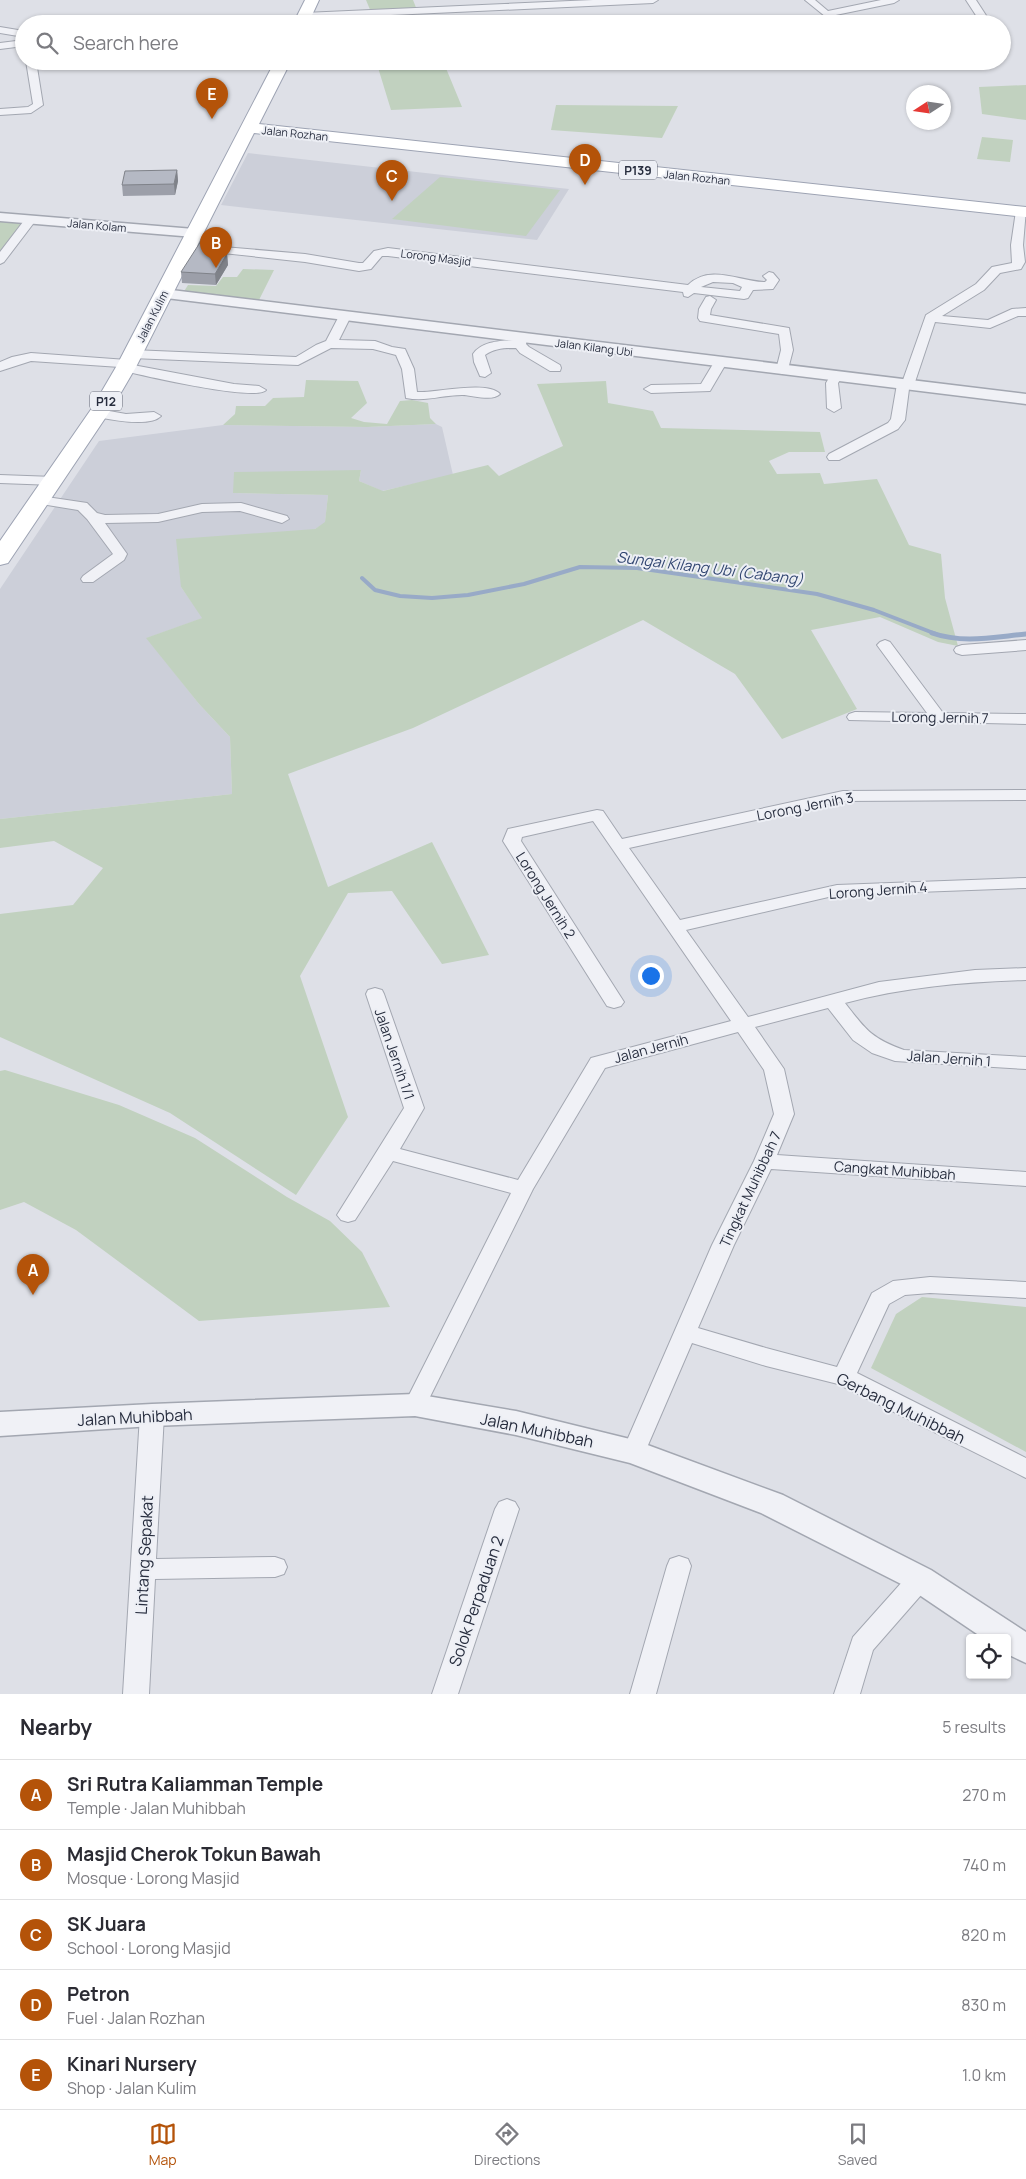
<!DOCTYPE html>
<html lang="en">
<head>
<meta charset="utf-8">
<style>
	:root { --surface:#fff; --page:#f7f7f7; --text:#2b2b33; --muted:#7c7c81; --line:#e1e1e2; --accent:#b45309 }
	body { margin:0; font-family:Manrope,sans-serif; background:var(--page); color:var(--text) }
	.controls { position:absolute; right:15px; bottom:15px; display:grid; overflow:hidden; border-radius:5px; box-shadow:0 1px 4px #0004 }
	.controls button { width:45px; height:45px; display:grid; place-items:center; padding:0; border:0; border-bottom:1px solid var(--line); background:var(--surface); color:var(--text); font:25px sans-serif }
	.compass { position:absolute; left:906px; top:85px; width:45px; height:45px; border-radius:50%; background:var(--surface); box-shadow:0 1px 4px #0004; rotate:258deg }
	.you { position:absolute; left:650px; top:975px; width:18px; height:18px; margin:-12px; border:4px solid #fff; border-radius:50%; background:#1a73e8; box-shadow:0 0 0 8px #1a73e833 }
	.badge { display:grid; place-items:center; width:32px; height:32px; border-radius:50%; background:var(--accent); color:#fff; font-size:16px; font-weight:700 }
	.pin { position:absolute; translate:-50% -41px; filter:drop-shadow(0 1px 2px #0008) }
	.pin::after { content:''; position:absolute; top:26px; width:18px; height:15px; background:inherit; clip-path:polygon(0 0,100% 0,50% 100%) }
	.list { margin:0; padding:0; list-style:none }
	h2 { display:flex; justify-content:space-between; align-items:center; height:65px; margin:0; padding:0 20px; font-size:21px }
	h2 small { font-size:16px; font-weight:400; color:var(--muted) }
	.list li { display:grid; grid-template-columns:32px 1fr auto; gap:15px; align-items:center; box-sizing:border-box; height:70px; padding:0 20px; border-top:1px solid var(--line) }
	.list b { display:block; font-size:19px; white-space:nowrap }
	.list p { margin:0; font-size:16px; white-space:nowrap; color:var(--muted) }
	.list em { font-size:16px; font-style:normal; color:var(--muted) }
	.icon { flex:none; width:28px; height:28px; fill:none; stroke:currentColor; stroke-width:2; stroke-linecap:round; stroke-linejoin:round }
	.map { position:relative; flex:none; width:1026px; height:1694px; overflow:hidden }
	.search { position:absolute; background:var(--surface); box-shadow:0 1px 4px #0004; left:15px; right:15px; top:15px; height:55px; display:flex; align-items:center; gap:12px; box-sizing:border-box; padding:0 18px; border-radius:28px; color:var(--muted); font-size:19px }
	.sheet { height:415px; background:var(--surface) }
	nav { display:flex; justify-content:space-around; align-items:center; box-sizing:border-box; height:70px; border-top:1px solid var(--line); background:var(--surface); font-size:14px; color:var(--muted) }
	nav a { display:grid; justify-items:center; gap:2px }
	nav .on { color:var(--accent) }
	.map>svg:first-child { display:block }
</style>
</head>
<body>
<div class="map">
<svg width="1026" height="1694" viewBox="0 0 1026 1694">
	<rect width="100%" height="100%" fill="#dee0e7"/>
	<path fill="#cccfd9" d="M 290,16 L 287,24 L 239,24 L 240,17 Z
		M 233,61 L 271,61 L 268,70 L 231,70 Z
		M 248,153 L 569,189 L 537,240 L 221,205 Z
		M 436,424 L 442,427 L 453,475 L 382,491 L 359,481 L 361,470 L 233,493 L 328,495 L 325,523 L 315,529 L 181,587 L 203,618 L 147,638 L 199,704 L 230,737 L 232,794 L 0,819 L 0,589 L 99,441 L 223,425 L 367,427 Z"/>
	<path fill="#c1d1bf" d="M 366,0 L 413,0 L 417,10 L 371,12 Z
		M 376,61 L 443,61 L 462,107 L 391,110 Z
		M 1026,85 L 1026,120 L 982,114 L 979,87 Z
		M 556,105 L 678,106 L 662,138 L 551,130 Z
		M 982,137 L 1013,140 L 1010,162 L 977,159 Z
		M 440,177 L 560,190 L 526,236 L 392,219 Z
		M 0,220 L 23,221 L 0,251 Z
		M 243,269 L 274,270 L 258,302 L 183,293 L 188,285 L 216,286 L 223,277 L 237,277 Z
		M 306,380 L 358,381 L 367,403 L 351,418 L 364,422 L 387,424 L 400,401 L 412,400 L 428,403 L 430,418 L 436,424 L 367,427 L 223,425 L 235,414 L 236,406 L 265,406 L 273,398 L 304,397 Z
		M 606,381 L 608,403 L 653,411 L 661,428 L 820,432 L 825,452 L 789,452 L 769,461 L 777,474 L 820,473 L 824,484 L 877,479 L 909,545 L 941,554 L 945,598 L 958,646 L 938,642 L 880,617 L 811,630 L 857,709 L 782,739 L 735,674 L 643,620 L 413,728 L 288,774 L 328,887 L 432,842 L 489,955 L 442,964 L 392,891 L 348,893 L 300,976 L 348,1117 L 296,1195 L 170,1113 L 0,1037 L 0,914 L 73,905 L 103,868 L 54,841 L 0,848 L 0,819 L 232,794 L 230,737 L 199,704 L 146,638 L 202,618 L 181,587 L 176,539 L 315,529 L 325,522 L 328,495 L 233,493 L 234,472 L 361,470 L 359,481 L 383,491 L 488,465 L 499,476 L 563,446 L 537,384 Z
		M 5,1070 L 119,1105 L 195,1138 L 287,1197 L 330,1221 L 362,1252 L 390,1307 L 199,1321 L 76,1230 L 24,1202 L 0,1210 L 0,1071 Z
		M 922,1297 L 1026,1307 L 1026,1452 L 871,1368 L 896,1314 Z"/>
	<g fill="none" stroke-linecap="round" stroke-linejoin="round">
		<path stroke="#98aac7" stroke-width="4" d="M 362,578 L 375,590 L 400,596 L 432,598 L 468,595 L 524,584 L 580,567 L 637,568 L 817,594 L 874,610 L 936,634"/>
		<path stroke="#98aac7" stroke-width="5" d="M 932,633 C 963,644 994,637 1026,634"/>
		<g stroke="#a3a7b1" stroke-width="2">
			<path id="minor" d="M 593,0 L 658,0 L 653,3 L 304,19 L 299,16 L 304,13 Z
				M 805,0 L 815,0 L 828,11 L 881,0 L 899,0 L 894,3 L 826,17 Z
				M 966,0 L 976,0 L 989,20 L 989,24 L 979,24 L 979,20 Z
				M 0,27 L 24,31 L 24,37 L 0,33 Z
				M 24,40 L 24,46 L 0,49 L 0,43 Z
				M 26,61 L 36,61 L 43,105 L 31,113 L 0,115 L 0,109 L 28,107 L 33,104 Z
				M 1022,208 L 1026,209 L 1023,245 L 1025,262 L 1021,269 L 1000,273 L 984,290 L 942,316 L 988,320 L 1012,309 L 1026,308 L 1026,316 L 1018,316 L 990,328 L 935,322 L 914,385 L 909,389 L 905,420 L 898,429 L 839,460 L 829,460 L 827,457 L 829,454 L 888,423 L 891,419 L 897,384 L 903,380 L 926,315 L 976,284 L 992,267 L 1012,263 L 1011,245 L 1016,211 Z
				M 30,217 L 36,220 L 4,262 L 0,264 L 0,252 L 26,218 Z
				M 200,245 L 305,254 L 359,263 L 363,263 L 374,251 L 388,248 L 688,285 C 710,263 741,282 765,282 L 767,280 L 763,276 L 769,272 L 773,273 L 779,280 L 773,289 L 753,290 L 748,298 L 744,299 L 694,293 L 688,297 L 684,296 L 683,292 L 388,256 L 382,256 L 371,269 L 359,271 L 305,262 L 196,250 L 194,248 L 196,246 ZM 713,282 L 733,283 L 742,287 L 740,291 L 701,287 Z
				M 710,296 L 716,300 L 711,309 L 710,315 L 789,328 L 793,350 L 787,373 L 782,374 L 776,370 L 781,350 L 779,334 L 700,321 L 698,318 L 699,309 L 706,297 Z
				M 345,312 L 351,316 L 339,340 L 375,341 L 392,347 L 405,349 L 414,369 L 417,392 C 435,393 488,380 500,394 C 492,402 472,395 462,395 C 443,395 425,402 406,398 L 402,369 L 396,355 L 373,349 L 331,348 L 298,365 L 132,358 L 126,354 L 132,350 L 296,357 L 316,345 L 326,341 L 339,316 Z
				M 521,334 L 527,338 L 526,344 L 529,347 L 560,365 L 561,368 L 560,371 L 550,371 L 520,353 L 516,348 C 505,348 495,348 485,355 L 491,373 L 485,377 L 480,376 L 474,362 L 473,354 C 482,341 500,341 514,340 L 517,335 Z
				M 31,353 L 127,360 L 132,361 L 133,365 L 234,384 L 259,386 L 266,390 C 256,402 140,375 121,370 L 120,367 L 31,361 L 0,371 L 0,362 L 12,357 Z
				M 721,358 L 727,362 L 710,391 L 651,393 L 644,389 L 651,385 L 701,384 L 716,359 Z
				M 837,372 L 843,376 L 838,383 L 841,408 L 834,412 L 827,408 L 826,383 L 832,373 Z
				M 98,409 L 126,414 L 154,412 L 161,416 C 150,428 107,419 93,416 L 91,413 L 93,410 Z
				M 0,475 L 54,477 L 61,481 L 54,485 L 0,483 Z
				M 40,496 L 87,503 L 97,513 L 105,515 L 158,514 L 202,504 L 241,503 L 287,516 L 289,519 L 282,523 L 240,511 L 202,512 L 158,522 L 105,523 L 127,554 L 124,560 L 93,582 L 83,582 L 81,579 L 83,576 L 113,554 L 87,519 L 78,510 L 35,503 L 33,500 Z
				M 885,640 L 890,642 L 943,713 L 1026,714 L 1026,724 L 849,720 L 847,717 L 849,714 L 855,712 L 927,713 L 877,645 L 880,642 Z
				M 1026,640 L 1026,650 L 962,655 L 956,653 L 954,650 L 956,647 L 962,645 Z
				M 1026,790 L 1026,800 L 843,801 L 629,848 L 680,920 L 837,885 L 1026,878 L 1026,888 L 837,895 L 686,930 L 748,1017 L 879,982 L 975,970 L 1026,968 L 1026,980 C 965,982 904,987 845,1003 C 866,1030 871,1038 904,1050 L 1026,1057 L 1026,1069 L 895,1061 L 872,1053 L 853,1040 L 828,1008 L 755,1027 L 784,1069 L 794,1114 L 777,1155 L 1026,1172 L 1026,1186 L 771,1169 L 734,1245 L 698,1328 L 766,1348 L 837,1367 L 872,1293 L 893,1281 L 930,1277 L 1026,1282 L 1026,1298 L 930,1293 L 905,1295 L 889,1304 L 857,1373 L 1026,1458 L 1026,1478 L 838,1384 L 766,1366 L 692,1343 L 642,1459 L 634,1461 L 626,1459 L 622,1452 L 712,1245 L 754,1161 L 774,1114 L 764,1070 L 738,1032 L 605,1068 L 533,1189 L 423,1411 L 415,1414 L 407,1411 L 404,1405 L 511,1193 L 393,1161 L 355,1220 L 348,1222 L 341,1220 L 337,1215 L 404,1108 L 366,994 L 368,990 L 375,988 L 382,990 L 384,994 L 424,1108 L 400,1149 L 518,1180 L 591,1058 L 731,1021 L 593,821 L 522,837 L 521,841 L 624,1002 L 621,1006 L 614,1008 L 607,1006 L 503,841 L 508,829 L 597,810 L 603,811 L 622,839 L 843,791 Z
				M 152,1406 L 160,1409 L 164,1415 L 156,1559 L 275,1557 L 284,1560 L 287,1567 L 284,1574 L 275,1577 L 155,1579 L 149,1694 L 123,1694 L 140,1415 L 144,1409 Z
				M 507,1499 L 515,1502 L 519,1509 L 458,1694 L 432,1694 L 495,1509 L 499,1502 Z
				M 679,1556 L 688,1559 L 691,1566 L 656,1694 L 630,1694 L 667,1566 L 670,1559 Z
				M 920,1569 L 929,1572 L 932,1579 L 929,1586 L 873,1650 L 860,1694 L 834,1694 L 853,1637 L 911,1572 Z"/>
		</g>
		<g stroke="#a3a7b1" stroke-width="3">
			<path id="tertiary" d="M 0,213 L 194,229 L 199,230 L 201,233 L 199,236 L 194,237 L 0,221 Z
				M 163,289 L 1026,394 L 1026,404 L 158,297 L 155,294 L 158,291 Z
				M 415,1394 L 516,1411 L 634,1440 L 783,1495 L 931,1570 L 1026,1632 L 1026,1663 L 1007,1654 L 1007,1638 L 983,1638 L 909,1588 L 761,1513 L 630,1463 L 516,1435 L 415,1416 L 152,1426 L 0,1436 L 0,1412 L 152,1404 Z"/>
		</g>
		<g stroke="#9da3b3" stroke-width="2">
			<path id="primary" d="M 305,0 L 319,0 L 308,24 L 293,24 Z
				M 275,61 L 291,61 L 259,124 L 1026,207 L 1026,217 L 254,133 L 136,367 L 112,408 L 8,563 L 0,565 L 0,541 L 92,408 L 116,367 Z"/>
		</g>
		<use href="#minor" fill="#f0f1f6" fill-rule="evenodd"/>
		<use href="#tertiary" fill="#f0f1f6" fill-rule="evenodd"/>
		<use href="#primary" fill="#fff" fill-rule="evenodd"/>
	</g>
	<path fill="#9c9fa9" d="M 177,170 L 178,181 L 175,195 L 123,196 L 122,185 Z
		M 225,254 L 227,254 L 228,265 L 216,285 L 182,283 L 181,272 Z"/>
	<path fill="#7f8289" d="M 177,170 L 178,181 L 175,195 L 174,184 Z
		M 224,244 L 225,255 L 218,253 Z
		M 227,254 L 228,265 L 216,285 L 215,274 Z"/>
	<path fill="#b5b9c4" stroke="#7f8289" d="M 177,170 L 174,184 L 122,185 L 125,171 Z
		M 201,241 L 224,244 L 218,253 L 227,254 L 215,274 L 181,272 Z"/>
	<g text-anchor="middle" dominant-baseline="central" stroke-width="4" stroke-linejoin="round" paint-order="stroke">
		<g font-size="11" fill="#272d3e" stroke="#edeff5">
			<text transform="translate(295 133) rotate(6)">Jalan Rozhan</text>
			<text transform="translate(697 177) rotate(6)">Jalan Rozhan</text>
			<text transform="translate(97 225) rotate(5)">Jalan Kolam</text>
			<text transform="translate(436 257) rotate(7)">Lorong Masjid</text>
			<text transform="translate(152 316) rotate(-63)">Jalan Kulim</text>
			<text transform="translate(594 347) rotate(7)">Jalan Kilang Ubi</text>
		</g>
		<g fill="#edeff5" stroke="#626775" stroke-width="1">
			<rect x="619" y="160.5" width="38" height="19" rx="4"/>
			<rect x="90" y="391.5" width="32" height="19" rx="4"/>
		</g>
		<g font-size="12" font-weight="bold" fill="#272d3e">
			<text x="638" y="170">P139</text>
			<text x="106" y="401">P12</text>
		</g>
		<g font-size="14" fill="#272d3e" stroke="#edeff5">
			<text transform="translate(940 717) rotate(1)">Lorong Jernih 7</text>
			<text transform="translate(805 806) rotate(-11)">Lorong Jernih 3</text>
			<text transform="translate(878 890) rotate(-4)">Lorong Jernih 4</text>
			<text transform="translate(546 895) rotate(58)">Lorong Jernih 2</text>
			<text transform="translate(651 1048) rotate(-15)">Jalan Jernih</text>
			<text transform="translate(395 1054) rotate(71)">Jalan Jernih 1/1</text>
			<text transform="translate(949 1058) rotate(4)">Jalan Jernih 1</text>
			<text transform="translate(895 1170) rotate(4)">Cangkat Muhibbah</text>
			<text transform="translate(750 1189) rotate(-65)">Tingkat Muhibbah 7</text>
		</g>
		<g font-size="15" font-style="italic" fill="#324771" stroke="#edeff5">
			<text transform="translate(710 568) rotate(7)">Sungai Kilang Ubi (Cabang)</text>
		</g>
		<g font-size="16" fill="#272d3e" stroke="#edeff5">
			<text transform="translate(901 1408) rotate(26)">Gerbang Muhibbah</text>
			<text transform="translate(135 1417) rotate(-3)">Jalan Muhibbah</text>
			<text transform="translate(537 1430) rotate(12)">Jalan Muhibbah</text>
			<text transform="translate(144 1555) rotate(-87)">Lintang Sepakat</text>
			<text transform="translate(476 1601) rotate(-71)">Solok Perpaduan 2</text>
		</g>
	</g>
</svg>
<div class="controls">
<button><svg class="icon" aria-label="locate" viewBox="0 0 24 24"><circle cx="12" cy="12" r="6"/><path d="M12 2v4M12 18v4M2 12h4M18 12h4"/></svg></button>
</div>
<svg class="compass" viewBox="-18 -18 36 36"><path d="M0-13l5 13h-10z" fill="#e53935"/><path d="M0 13l5-13h-10z" fill="#7c7c81"/></svg>
<div class="you"></div>
<div class="pin badge" style="left:33px;top:1295px">A</div>
<div class="pin badge" style="left:216px;top:268px">B</div>
<div class="pin badge" style="left:392px;top:201px">C</div>
<div class="pin badge" style="left:585px;top:185px">D</div>
<div class="pin badge" style="left:212px;top:119px">E</div>
<div class="search"><svg class="icon" aria-label="search" viewBox="0 0 24 24"><circle cx="10" cy="10" r="6"/><path d="M15 15l6 6"/></svg>Search here</div>
</div>
<section class="sheet">
<h2>Nearby<small>5 results</small></h2>
<ul class="list">
<li><span class="badge">A</span><div><b>Sri Rutra Kaliamman Temple</b><p>Temple · Jalan Muhibbah</p></div><em>270 m</em></li>
<li><span class="badge">B</span><div><b>Masjid Cherok Tokun Bawah</b><p>Mosque · Lorong Masjid</p></div><em>740 m</em></li>
<li><span class="badge">C</span><div><b>SK Juara</b><p>School · Lorong Masjid</p></div><em>820 m</em></li>
<li><span class="badge">D</span><div><b>Petron</b><p>Fuel · Jalan Rozhan</p></div><em>830 m</em></li>
<li><span class="badge">E</span><div><b>Kinari Nursery</b><p>Shop · Jalan Kulim</p></div><em>1.0 km</em></li>
</ul>
</section>
<nav>
<a class="on"><svg class="icon" aria-label="map" viewBox="0 0 24 24"><path d="M3 6l6-2 6 2 6-2v14l-6 2-6-2-6 2zM9 4v14M15 6v14"/></svg>Map</a>
<a><svg class="icon" aria-label="directions" viewBox="0 0 24 24"><path d="M12 3l9 9-9 9-9-9zM9 14v-3h6M13 9l2 2-2 2"/></svg>Directions</a>
<a><svg class="icon" aria-label="saved" viewBox="0 0 24 24"><path d="M7 4h10v16l-5-4-5 4z"/></svg>Saved</a>
</nav>
</body>
</html>
